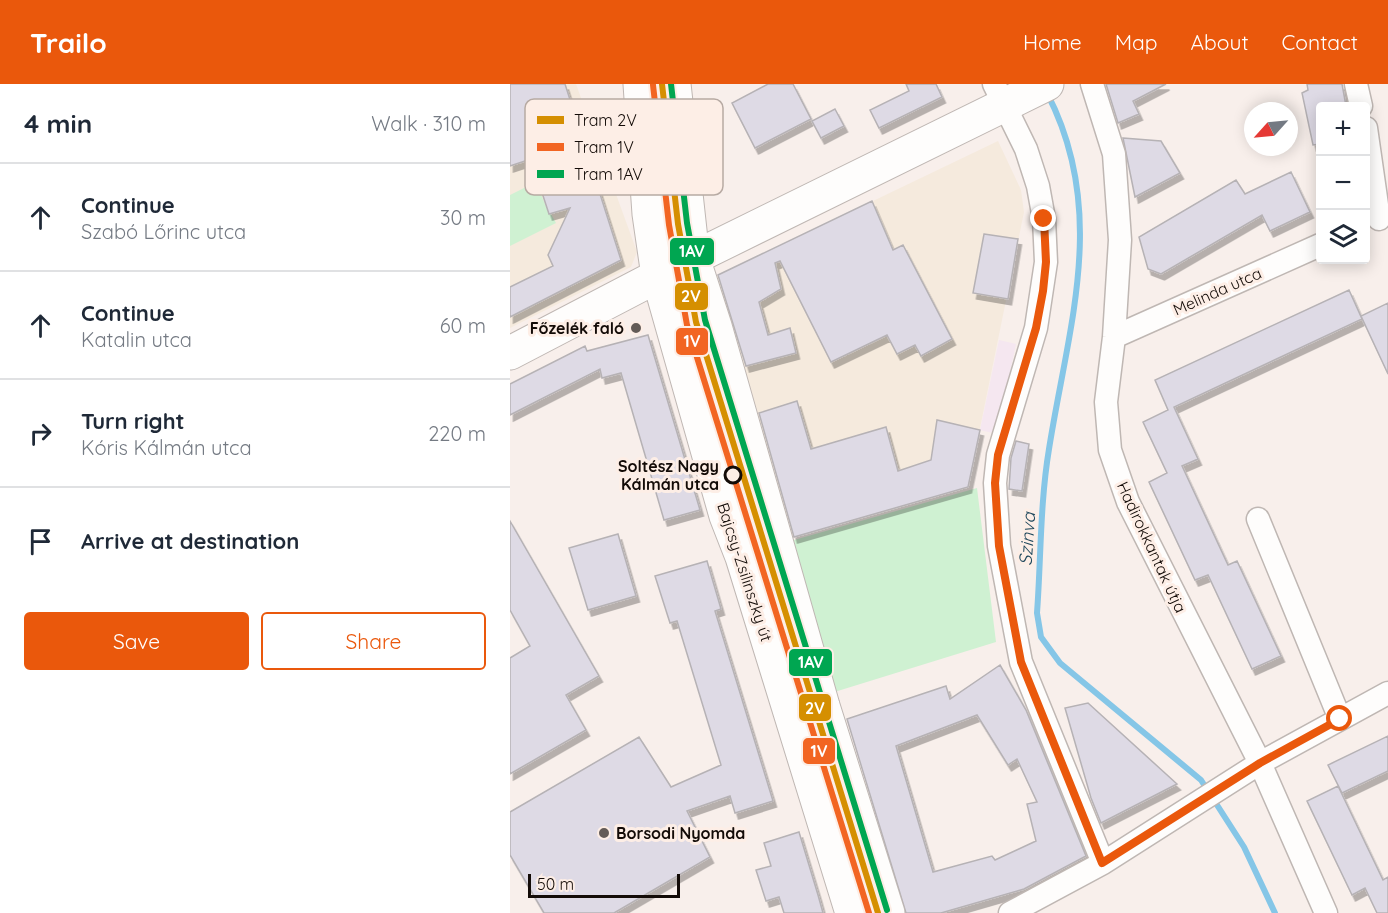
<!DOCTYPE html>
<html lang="en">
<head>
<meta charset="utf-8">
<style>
	:root { --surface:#fff; --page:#f2f2f3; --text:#1f2937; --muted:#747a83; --line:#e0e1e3; --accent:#ea580c }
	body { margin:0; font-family:Quicksand,sans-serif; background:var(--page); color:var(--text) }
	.controls { position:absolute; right:18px; top:18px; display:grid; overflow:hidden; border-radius:6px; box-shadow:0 3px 15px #0003 }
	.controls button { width:54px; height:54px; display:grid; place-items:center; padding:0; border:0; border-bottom:2px solid var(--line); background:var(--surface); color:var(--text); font:30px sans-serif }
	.compass { position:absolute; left:734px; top:18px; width:54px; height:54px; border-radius:50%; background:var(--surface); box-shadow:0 3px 15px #0003; rotate:243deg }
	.scale { position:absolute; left:18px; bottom:15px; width:152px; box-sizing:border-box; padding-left:6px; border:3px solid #130b07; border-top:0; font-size:16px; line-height:21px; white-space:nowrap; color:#130b07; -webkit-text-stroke:4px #fdeee6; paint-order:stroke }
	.stop { position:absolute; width:18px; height:18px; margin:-14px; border:4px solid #ea580c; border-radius:50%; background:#fff }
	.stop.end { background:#ea580c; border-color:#fff; box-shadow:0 2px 6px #0008 }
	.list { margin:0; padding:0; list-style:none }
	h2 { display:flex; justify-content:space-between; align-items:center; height:78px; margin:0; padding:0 24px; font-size:26px }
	h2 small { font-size:20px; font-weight:400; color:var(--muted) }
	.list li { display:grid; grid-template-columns:39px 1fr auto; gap:18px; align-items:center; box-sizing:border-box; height:108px; padding:0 24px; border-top:2px solid var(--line) }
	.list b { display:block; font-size:22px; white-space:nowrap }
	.list p { margin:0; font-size:20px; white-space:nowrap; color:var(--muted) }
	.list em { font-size:20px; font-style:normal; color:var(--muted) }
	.actions { display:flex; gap:12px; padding:18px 24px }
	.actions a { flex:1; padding:14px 0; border:2px solid var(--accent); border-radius:6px; text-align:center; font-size:21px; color:var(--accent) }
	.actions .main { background:var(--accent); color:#fff }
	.icon { flex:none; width:33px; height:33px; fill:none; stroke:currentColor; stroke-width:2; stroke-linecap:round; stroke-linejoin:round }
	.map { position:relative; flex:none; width:878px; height:829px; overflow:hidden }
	header { display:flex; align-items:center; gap:36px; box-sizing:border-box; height:84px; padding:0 30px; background:var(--accent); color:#fff }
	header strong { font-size:28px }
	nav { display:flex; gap:33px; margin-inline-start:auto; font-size:21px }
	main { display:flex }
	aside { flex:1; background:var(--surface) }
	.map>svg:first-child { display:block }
</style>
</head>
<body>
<header>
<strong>Trailo</strong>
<nav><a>Home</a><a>Map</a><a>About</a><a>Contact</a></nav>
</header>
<main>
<aside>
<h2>4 min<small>Walk · 310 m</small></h2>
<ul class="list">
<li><svg class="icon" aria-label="ahead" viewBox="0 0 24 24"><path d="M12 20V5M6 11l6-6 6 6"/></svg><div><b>Continue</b><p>Szabó Lőrinc utca</p></div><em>30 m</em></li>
<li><svg class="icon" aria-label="ahead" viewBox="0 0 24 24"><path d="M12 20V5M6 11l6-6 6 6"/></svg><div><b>Continue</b><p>Katalin utca</p></div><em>60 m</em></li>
<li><svg class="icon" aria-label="right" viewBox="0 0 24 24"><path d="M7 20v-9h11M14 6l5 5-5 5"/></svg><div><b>Turn right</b><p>Kóris Kálmán utca</p></div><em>220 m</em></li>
<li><svg class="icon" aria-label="arrive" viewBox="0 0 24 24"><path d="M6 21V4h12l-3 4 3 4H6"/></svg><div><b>Arrive at destination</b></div></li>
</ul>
<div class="actions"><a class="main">Save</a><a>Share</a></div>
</aside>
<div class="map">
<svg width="878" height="829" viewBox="0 0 878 829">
	<defs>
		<filter id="shadow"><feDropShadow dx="3.5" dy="6" stdDeviation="0" flood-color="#0004"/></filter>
	</defs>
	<rect width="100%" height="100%" fill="#f8efeb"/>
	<path fill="#f5e7f0" d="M 489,256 L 506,260 L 487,350 L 470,346 Z"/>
	<path fill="#f5eadd" d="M 0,0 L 66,0 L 127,168 L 121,183 L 0,244 Z
		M 488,57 L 511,106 L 514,128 L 458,403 L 270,457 L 196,197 Z"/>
	<path fill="#cff1d2" d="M 26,98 L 39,130 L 41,130 L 46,139 L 0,162 L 0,111 Z
		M 467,404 L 486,558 L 318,610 L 270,460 Z"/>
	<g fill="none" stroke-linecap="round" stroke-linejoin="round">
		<path stroke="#85c6e7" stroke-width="6" d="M 537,9 C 599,128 558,244 539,365 C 530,419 531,475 527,529 L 531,553 L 550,579 L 691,696 L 734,763 L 765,829"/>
	</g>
	<path fill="#dedae5" stroke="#b6b2b5" stroke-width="1.5" fill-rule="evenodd" filter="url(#shadow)" d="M 0,0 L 55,0 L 111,176 L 0,233 L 0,203 L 43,182 L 38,171 L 60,124 L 39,130 L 21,75 L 0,82 Z
		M 258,0 L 283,0 L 301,35 L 245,64 L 222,19 Z
		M 396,0 L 426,0 L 432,13 L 369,44 L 360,26 L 399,7 Z
		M 596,0 L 656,0 L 623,17 L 629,30 L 608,39 Z
		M 797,0 L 832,0 L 836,22 L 810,22 L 810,60 L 803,61 L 792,9 L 798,6 Z
		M 325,25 L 334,42 L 311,54 L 302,37 Z
		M 613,54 L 651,57 L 670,89 L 625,113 Z
		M 781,88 L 800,128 L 760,147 L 752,131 L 651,190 L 638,185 L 629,153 L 726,96 L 735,110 Z
		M 362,117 L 383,166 L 393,161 L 442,255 L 411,272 L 405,261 L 387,270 L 377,251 L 321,278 L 270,177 L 265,179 L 271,205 L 249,218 L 258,251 L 280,244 L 286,269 L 236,282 L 208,191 Z
		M 474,150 L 508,155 L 498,215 L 463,209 Z
		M 839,206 L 852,235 L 664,323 L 688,375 L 672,382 L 718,481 L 727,477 L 771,572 L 742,585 L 698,491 L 685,496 L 639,398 L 657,389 L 633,338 L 658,326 L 645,296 Z
		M 878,219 L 878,290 L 851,232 Z
		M 138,251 L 190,426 L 154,436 L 111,289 L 92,294 L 90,285 L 0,331 L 0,300 L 75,262 L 77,267 Z
		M 287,317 L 301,365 L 376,343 L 388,387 L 421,376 L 427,336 L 470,346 L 458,403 L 284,453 L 249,329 Z
		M 506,357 L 519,360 L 512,407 L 499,405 L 501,374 Z
		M 0,437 L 89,592 L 56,611 L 76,646 L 0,690 L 0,574 L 20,562 L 0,526 Z
		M 108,450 L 126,512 L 78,526 L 59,464 Z
		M 197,477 L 211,525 L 205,527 L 263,717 L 225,729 L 220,712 L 177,727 L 200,773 L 104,829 L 34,829 L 0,771 L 0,728 L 129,653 L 161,703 L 211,681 L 167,537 L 160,539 L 145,492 Z
		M 490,581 L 516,626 L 576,772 L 514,805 L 431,829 L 396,829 L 337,635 L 436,602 L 440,615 ZM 467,631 L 498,681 L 507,675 L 527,718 L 517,720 L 526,757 L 485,776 L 482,772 L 423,788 L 386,662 Z
		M 578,619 L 667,700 L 591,739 L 581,714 L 555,624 Z
		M 878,652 L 878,687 L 832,709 L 818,681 Z
		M 828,702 L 873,796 L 878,793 L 878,829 L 867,829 L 855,804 L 842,811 L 797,717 Z
		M 289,748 L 308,811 L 313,829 L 274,829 L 269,813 L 256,817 L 246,786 L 261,782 L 254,759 Z"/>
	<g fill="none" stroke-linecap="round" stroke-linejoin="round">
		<g stroke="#bfb7b3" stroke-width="25">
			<path id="street" d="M 484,0 L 516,65 L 528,102 L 534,135 L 536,178 L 526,244 L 488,371 L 485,399 L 489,462 L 511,578 L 593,779
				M 582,0 L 604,70 L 610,156 L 604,253 L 596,318 L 600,366 L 618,418 L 750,679 L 816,829
				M 846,0 L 851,22
				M 856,44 L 869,135
				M 604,253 L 810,161
				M 748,435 L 830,635
				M 500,829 L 593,779 L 750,679 L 878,609"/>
		</g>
		<g stroke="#bfb7b3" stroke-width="35">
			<path id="secondary" d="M 130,0 L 139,130 L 148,192 L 216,432 L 232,473 L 342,829
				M 164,0 L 183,174 L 205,242 L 313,622 L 378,829
				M 0,269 L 163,184 L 537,0"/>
		</g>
		<use href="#street" stroke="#fefdfc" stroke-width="22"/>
		<use href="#secondary" stroke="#fefdfc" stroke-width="33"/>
		<g stroke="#fdeee6" stroke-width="10">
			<path id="tram-1" d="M 152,0 L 168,140 L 186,238 L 368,829"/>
		</g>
		<g stroke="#fdeee6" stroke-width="10">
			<path id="tram-2" d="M 143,1 L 159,141 L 177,241 L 359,829"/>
		</g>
		<g stroke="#fdeee6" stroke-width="10">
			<path id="tram-3" d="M 161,0 L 177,139 L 195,236 L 377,826"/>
		</g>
		<use href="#tram-1" stroke="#d58f01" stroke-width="6"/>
		<use href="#tram-2" stroke="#f26522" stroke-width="6"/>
		<use href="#tram-3" stroke="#00a651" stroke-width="6"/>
	</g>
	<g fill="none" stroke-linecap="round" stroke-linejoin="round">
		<path stroke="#ea580c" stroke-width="8" d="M 534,135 L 536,178 L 533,207 L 526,244 L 488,371 L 485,399 L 489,462 L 511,578 L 592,779 L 750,679 L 830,635"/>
	</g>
	<g fill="#635b57" stroke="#fdeee6" stroke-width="2">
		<circle cx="126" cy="244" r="6"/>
		<circle cx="94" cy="749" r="6"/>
	</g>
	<circle fill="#fdeee6" stroke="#130b07" stroke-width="3" cx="223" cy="391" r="8"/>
	<g text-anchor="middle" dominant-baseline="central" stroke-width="6" stroke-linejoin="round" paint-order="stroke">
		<g font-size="16" fill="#130b07" stroke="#fdeee6">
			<text transform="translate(707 207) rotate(-24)">Melinda utca</text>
			<text transform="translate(642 463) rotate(65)">Hadirokkantak útja</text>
			<text transform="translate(235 488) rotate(72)">Bajcsy-Zsilinszky út</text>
		</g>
		<g font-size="16" font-weight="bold" fill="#130b07" stroke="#fdeee6" text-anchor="end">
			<text x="114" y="244">Főzelék faló</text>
			<text x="106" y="749" text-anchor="start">Borsodi Nyomda</text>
		</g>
		<g font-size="16" font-weight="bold" fill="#130b07" stroke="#fdeee6" text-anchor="end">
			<text x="209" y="382">Soltész Nagy<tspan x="209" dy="18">Kálmán utca</tspan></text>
		</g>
		<g font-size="18" font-style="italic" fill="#1e475c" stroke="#fdeee6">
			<text transform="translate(517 455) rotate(-86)">Szinva</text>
		</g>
	</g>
	<rect x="15" y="15" width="198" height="96" rx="9" fill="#fdeee6" stroke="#b7aaa3" stroke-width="1.5"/>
	<rect x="27" y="32" width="27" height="8" fill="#d58f01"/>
	<rect x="27" y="59" width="27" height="8" fill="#f26522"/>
	<rect x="27" y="86" width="27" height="8" fill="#00a651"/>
	<g font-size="16" fill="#130b07">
		<text x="64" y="42">Tram 2V</text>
		<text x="64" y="69">Tram 1V</text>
		<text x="64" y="96">Tram 1AV</text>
	</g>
	<g stroke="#fdeee6" stroke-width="2">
		<rect x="159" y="153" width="46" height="29" rx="6" fill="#00a651"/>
		<rect x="164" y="198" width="35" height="29" rx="6" fill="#d58f01"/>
		<rect x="165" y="243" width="34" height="29" rx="6" fill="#f26522"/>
		<rect x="278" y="564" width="45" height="29" rx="6" fill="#00a651"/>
		<rect x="288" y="609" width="34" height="29" rx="6" fill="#d58f01"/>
		<rect x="292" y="653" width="34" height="28" rx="6" fill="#f26522"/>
	</g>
	<g font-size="16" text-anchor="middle" font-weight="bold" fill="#fff">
		<text x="182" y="173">1AV</text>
		<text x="181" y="218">2V</text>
		<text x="182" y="263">1V</text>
		<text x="301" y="584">1AV</text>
		<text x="305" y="630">2V</text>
		<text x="309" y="673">1V</text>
	</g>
</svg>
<div class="controls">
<button>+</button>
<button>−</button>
<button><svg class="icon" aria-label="layers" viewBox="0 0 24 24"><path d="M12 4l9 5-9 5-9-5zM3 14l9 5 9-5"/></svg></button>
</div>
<svg class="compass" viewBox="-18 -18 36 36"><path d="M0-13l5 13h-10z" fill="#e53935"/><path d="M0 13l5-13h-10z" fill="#747a83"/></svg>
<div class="scale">50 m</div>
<div class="stop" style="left:830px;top:635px"></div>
<div class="stop end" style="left:534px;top:135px"></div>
</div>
</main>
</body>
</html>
